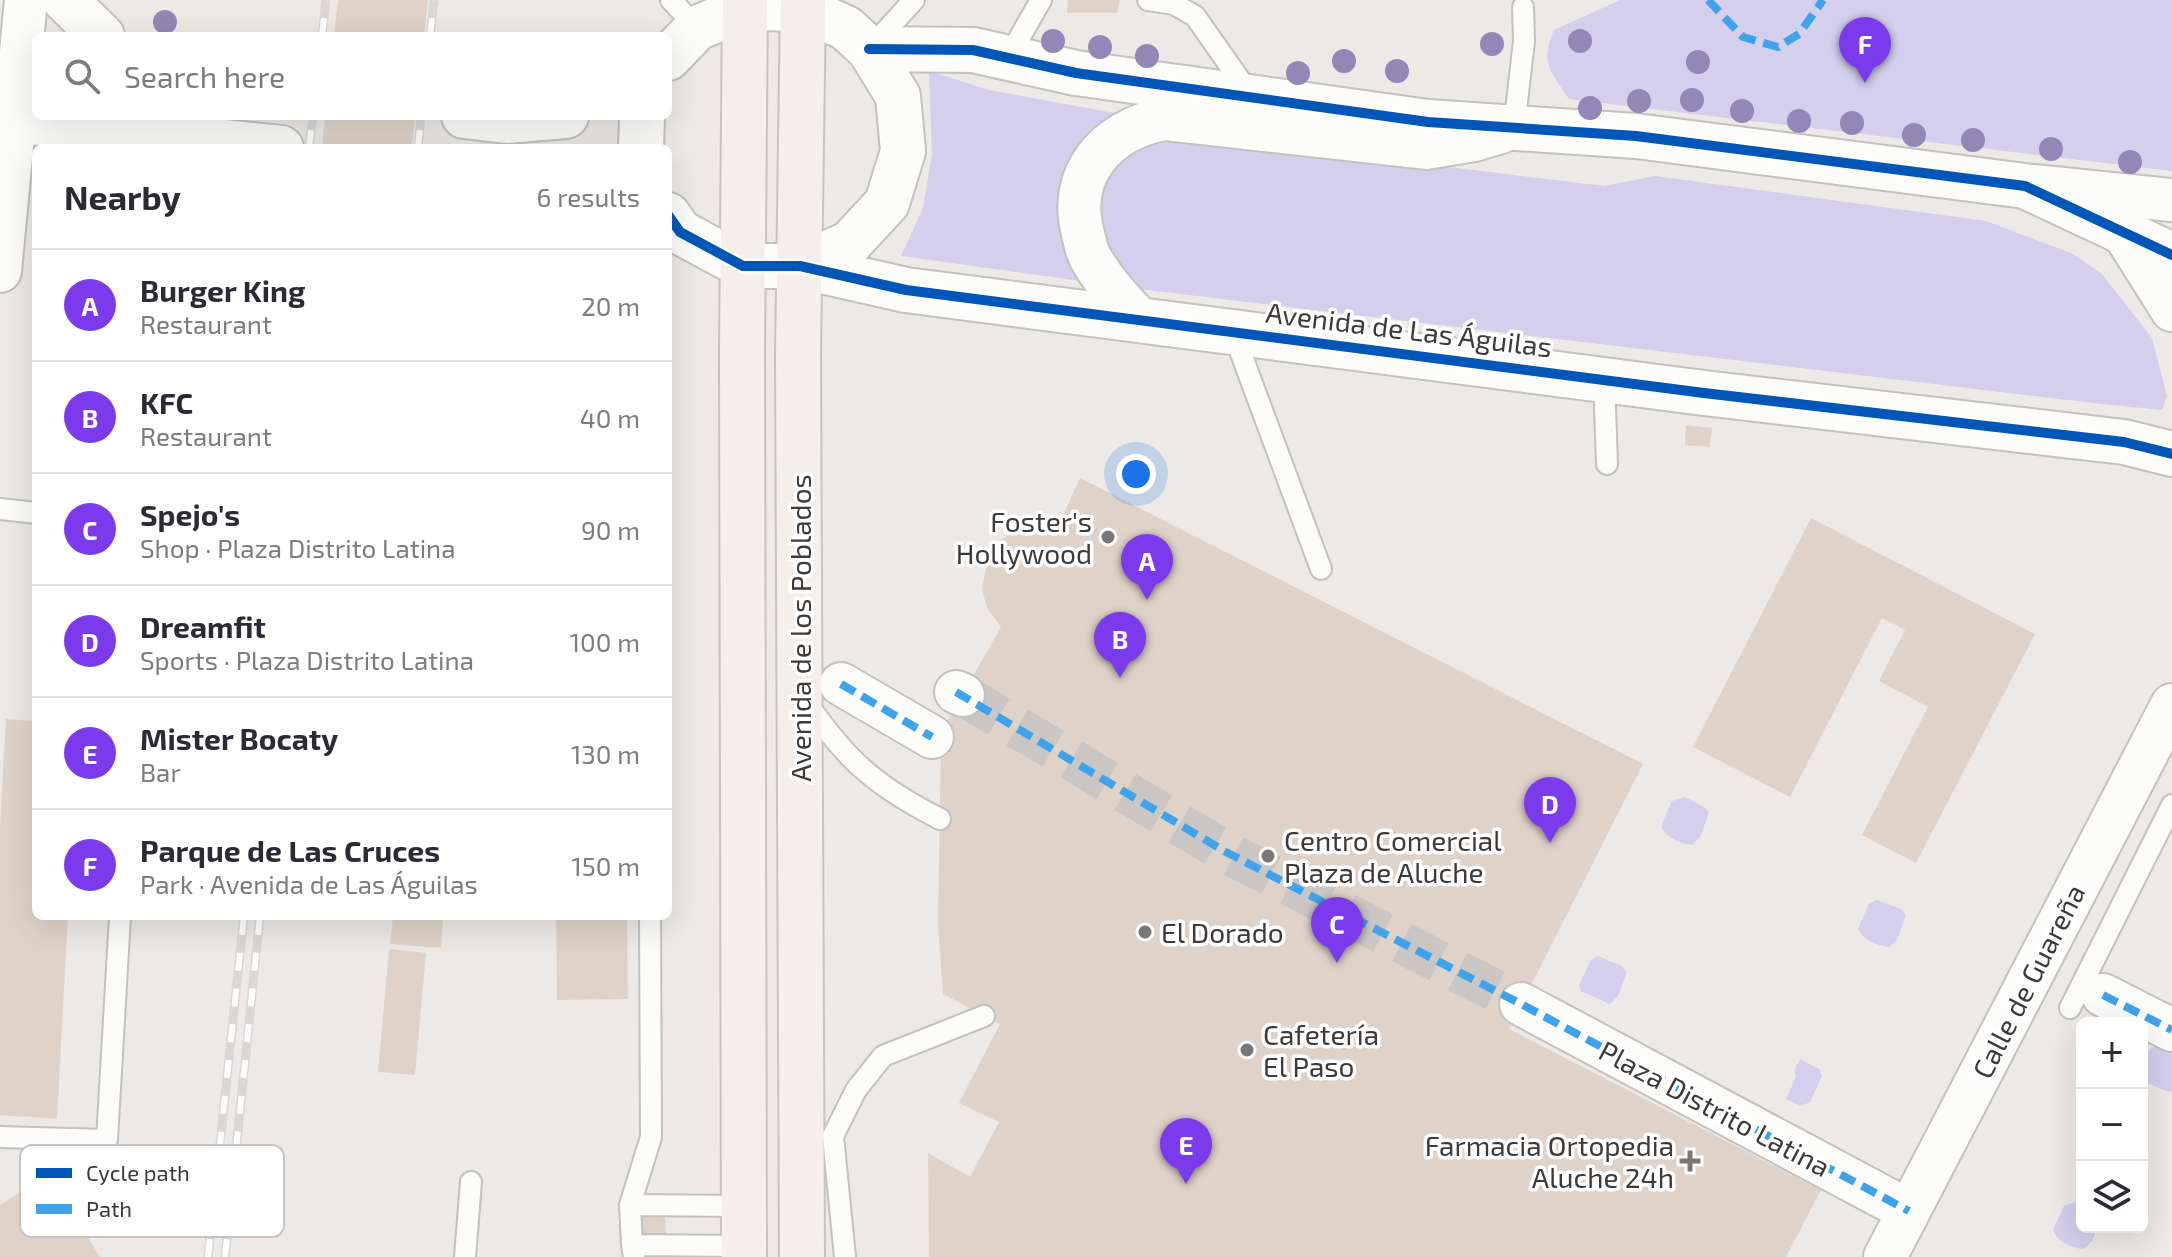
<!DOCTYPE html>
<html lang="en">
<head>
<meta charset="utf-8">
<style>
	:root { --surface:#fff; --page:#f7f7f7; --text:#2b2b33; --muted:#7c7c81; --line:#e1e1e2; --accent:#7c3aed }
	body { margin:0; font-family:"Exo 2",sans-serif; background:var(--page); color:var(--text) }
	.controls { position:absolute; right:24px; bottom:24px; display:grid; overflow:hidden; border-radius:12px; box-shadow:0 8px 32px #0002 }
	.controls button { width:72px; height:72px; display:grid; place-items:center; padding:0; border:0; border-bottom:2px solid var(--line); background:var(--surface); color:var(--text); font:40px sans-serif }
	.you { position:absolute; left:1136px; top:474px; width:28px; height:28px; margin:-20px; border:6px solid #fff; border-radius:50%; background:#1a73e8; box-shadow:0 0 0 12px #1a73e833 }
	.badge { display:grid; place-items:center; width:52px; height:52px; border-radius:50%; background:var(--accent); color:#fff; font-size:26px; font-weight:700 }
	.pin { position:absolute; translate:-50% -66px; filter:drop-shadow(0 2px 4px #0008) }
	.pin::after { content:''; position:absolute; top:42px; width:28px; height:24px; background:inherit; clip-path:polygon(0 0,100% 0,50% 100%) }
	.list { margin:0; padding:0; list-style:none }
	h2 { display:flex; justify-content:space-between; align-items:center; height:104px; margin:0; padding:0 32px; font-size:34px }
	h2 small { font-size:26px; font-weight:400; color:var(--muted) }
	.list li { display:grid; grid-template-columns:52px 1fr auto; gap:24px; align-items:center; box-sizing:border-box; height:112px; padding:0 32px; border-top:2px solid var(--line) }
	.list b { display:block; font-size:30px; white-space:nowrap }
	.list p { margin:0; font-size:26px; white-space:nowrap; color:var(--muted) }
	.list em { font-size:26px; font-style:normal; color:var(--muted) }
	.icon { flex:none; width:44px; height:44px; fill:none; stroke:currentColor; stroke-width:2; stroke-linecap:round; stroke-linejoin:round }
	.map { position:relative; flex:none; width:2172px; height:1257px; overflow:hidden }
	.search { position:absolute; background:var(--surface); box-shadow:0 8px 32px #0002; left:32px; top:32px; width:640px; height:88px; display:flex; align-items:center; gap:20px; box-sizing:border-box; padding:0 28px; border-radius:12px; color:var(--muted); font-size:30px }
	.panel { position:absolute; background:var(--surface); box-shadow:0 8px 32px #0002; left:32px; top:144px; width:640px; height:776px; border-radius:12px }
	.map>svg:first-child { display:block }
</style>
</head>
<body>
<div class="map">
<svg width="2172" height="1257" viewBox="0 0 2172 1257">
	<rect width="100%" height="100%" fill="#ece9e6"/>
	<path fill="#d3cfec" d="M 1620,0 L 2172,0 L 2172,171 L 1569,99 C 1550,70 1540,64 1554,30 Z
		M 929,71 L 989,90 L 1114,113 L 1181,134 L 1604,186 L 1655,176 L 1986,221 L 2071,253 L 2102,274 L 2152,338 L 2167,396 L 2162,410 L 2102,404 L 1139,289 L 901,256 L 923,208 L 932,154 Z
		M 1685,797 L 1704,807 L 1709,813 L 1700,837 L 1692,845 C 1680,844 1665,837 1661,826 L 1672,801 Z
		M 1877,900 L 1901,909 L 1906,915 L 1897,940 L 1889,947 C 1877,945 1862,940 1858,928 L 1869,904 Z
		M 1598,956 L 1622,966 L 1627,972 L 1618,996 L 1610,1004 L 1581,991 L 1579,985 L 1591,960 Z
		M 2157,1045 L 2172,1050 L 2172,1091 L 2169,1092 L 2142,1081 C 2142,1066 2142,1051 2157,1045 Z
		M 1800,1059 L 1819,1069 L 1822,1076 L 1810,1102 L 1801,1106 L 1786,1099 L 1796,1077 L 1794,1071 Z
		M 2077,1201 L 2082,1204 L 2082,1227 L 2098,1227 L 2092,1241 L 2084,1249 C 2072,1248 2057,1242 2053,1230 L 2064,1206 Z"/>
	<path fill="#dfd3c9" d="M 338,0 L 428,0 L 424,36 L 334,36 Z
		M 1068,0 L 1120,0 L 1117,13 L 1067,13 Z
		M 325,116 L 415,116 L 412,148 L 322,148 Z
		M 1686,425 L 1712,428 L 1710,447 L 1685,445 Z
		M 1080,478 L 1643,764 L 1509,1029 L 1821,1190 L 1786,1257 L 929,1257 L 928,1153 L 970,1177 L 999,1122 L 959,1103 L 1000,1024 L 943,994 L 938,926 L 941,732 L 1001,627 L 987,608 L 982,589 L 987,563 L 999,541 L 1020,528 L 1039,525 L 1057,529 Z
		M 1811,518 L 2035,634 L 1916,863 L 1862,835 L 1928,707 L 1879,681 L 1905,630 L 1892,623 L 1882,618 L 1790,797 L 1693,747 Z
		M 6,719 L 36,721 L 36,916 L 68,916 L 57,1119 L 0,1115 L 0,825 Z
		M 393,916 L 432,916 L 443,919 L 441,948 L 390,944 Z
		M 556,916 L 627,916 L 628,999 L 557,1000 Z
		M 389,949 L 426,953 L 415,1075 L 378,1072 Z
		M 48,1174 L 100,1257 L 0,1257 L 0,1205 Z
		M 641,1217 L 665,1217 L 666,1236 L 641,1236 Z"/>
	<g fill="none" stroke-linecap="round" stroke-linejoin="round">
		<path stroke="#c9c6c3" stroke-width="42" stroke-dasharray="42 21" stroke-linecap="butt" d="M 963,695 L 1226,852 L 1521,1004"/>
		<g stroke="#c4c1bf" stroke-width="24">
			<path id="lane" d="M 671,0 L 697,28
				M 1148,0 L 1174,4 L 1195,16 L 1249,93
				M 871,47 L 914,0
				M 1009,56 L 1041,0
				M 1514,128 L 1524,41 L 1523,7
				M 1233,332 L 1321,569
				M 1604,378 L 1607,464
				M 0,509 L 36,513
				M 807,703 C 847,761 877,787 940,819
				M 650,916 L 651,1137 L 630,1205 L 743,1206
				M 2070,1008 L 2172,805
				M 0,1137 L 107,1140 L 120,916
				M 630,1205 L 632,1245
				M 465,1257 L 471,1182
				M 634,1257 L 632,1245 L 743,1246
				M 845,1257 L 833,1136 L 856,1090 L 883,1056 L 984,1016"/>
		</g>
		<g stroke="#c4c1bf" stroke-width="46">
			<path id="street" d="M 2034,186 L 2172,200
				M 2121,229 L 2172,310
				M 0,271 L 26,0
				M 1140,320 C 1121,300 1103,281 1090,257 C 1086,250 1085,241 1083,234 C 1067,174 1106,130 1164,119 L 1426,148 L 1474,140 L 1501,132
				M 841,684 L 932,737
				M 956,692 L 963,695
				M 2103,995 L 2172,1030
				M 1521,1004 L 1909,1211
				M 1885,1257 L 2172,705"/>
		</g>
		<g stroke="#c4c1bf" stroke-width="48">
			<path id="secondary" d="M 65,0 L 102,36
				M 869,49 L 973,50 L 1076,73 L 1428,122 L 1636,136 L 2025,186 L 2172,255
				M 668,58 L 697,28 L 745,8 L 803,9 L 846,28 L 869,49 L 898,96 L 903,151 L 887,203 L 850,243 L 800,266
				M 464,116 L 506,121 L 566,116
				M 0,119 L 281,148
				M 641,148 L 642,116
				M 668,215 L 680,232 L 743,266 L 800,266 L 906,290 L 1704,393 L 2124,442 L 2172,454"/>
		</g>
		<g stroke="#c6c4c3" stroke-width="48">
			<path id="primary" d="M 744,1257 L 742,351 L 745,0
				M 802,1257 L 798,355 L 803,0"/>
		</g>
		<use href="#lane" stroke="#fcfcfb" stroke-width="20"/>
		<use href="#street" stroke="#fcfcfb" stroke-width="42"/>
		<use href="#secondary" stroke="#fcfcfb" stroke-width="44"/>
		<use href="#primary" stroke="#f4efeb" stroke-width="44"/>
		<g stroke="#d9d8d8" stroke-width="9">
			<path id="rail" d="M 322,36 L 326,0
				M 430,36 L 434,0
				M 309,148 L 313,116
				M 418,148 L 421,116
				M 208,1257 L 244,916
				M 225,1257 L 260,916"/>
		</g>
		<use href="#rail" stroke="#fff" stroke-width="6" stroke-dasharray="18" stroke-linecap="butt"/>
		<path stroke="#3fa3ec" stroke-width="8" stroke-dasharray="16 8" stroke-linecap="butt" d="M 1708,0 L 1743,37 L 1778,47 L 1799,34 L 1823,0
			M 841,684 L 932,737
			M 956,692 L 1226,852 L 1521,1004 L 1909,1211
			M 2103,995 L 2172,1030"/>
		<g stroke="#fff" stroke-width="15">
			<path id="cycleway" d="M 869,49 L 973,50 L 1076,73 L 1428,122 L 1636,136 L 2025,186 L 2172,255
				M 668,215 L 680,232 L 743,266 L 800,266 L 906,290 L 1704,393 L 2124,442 L 2172,454"/>
		</g>
		<use href="#cycleway" stroke="#0057b8" stroke-width="10"/>
	</g>
	<g fill="#9287b6">
		<circle cx="165" cy="22" r="12"/>
		<circle cx="1053" cy="41" r="12"/>
		<circle cx="1580" cy="41" r="12"/>
		<circle cx="1492" cy="44" r="12"/>
		<circle cx="1100" cy="47" r="12"/>
		<circle cx="1147" cy="56" r="12"/>
		<circle cx="1344" cy="61" r="12"/>
		<circle cx="1698" cy="62" r="12"/>
		<circle cx="1397" cy="71" r="12"/>
		<circle cx="1298" cy="73" r="12"/>
		<circle cx="1692" cy="100" r="12"/>
		<circle cx="1639" cy="101" r="12"/>
		<circle cx="1590" cy="108" r="12"/>
		<circle cx="1742" cy="111" r="12"/>
		<circle cx="1799" cy="121" r="12"/>
		<circle cx="1852" cy="123" r="12"/>
		<circle cx="1914" cy="135" r="12"/>
		<circle cx="1973" cy="140" r="12"/>
		<circle cx="2051" cy="149" r="12"/>
		<circle cx="2130" cy="162" r="12"/>
	</g>
	<g fill="#7a7776" stroke="#fff" stroke-width="3">
		<circle cx="1108" cy="537" r="8"/>
		<circle cx="1268" cy="856" r="8"/>
		<circle cx="1145" cy="932" r="8"/>
		<circle cx="1247" cy="1050" r="8"/>
		<path d="M1686 1149h8v8h8v8h-8v8h-8v-8h-8v-8h8z"/>
	</g>
	<g text-anchor="middle" dominant-baseline="central" stroke-width="7" stroke-linejoin="round" paint-order="stroke">
		<g font-size="28" fill="#3d3a39" stroke="#fff">
			<text transform="translate(1409 329) rotate(7)">Avenida de Las Águilas</text>
			<text transform="translate(800 628) rotate(-90)">Avenida de los Poblados</text>
			<text transform="translate(2028 981) rotate(-63)">Calle de Guareña</text>
			<text transform="translate(1715 1108) rotate(28)">Plaza Distrito Latina</text>
		</g>
		<g font-size="28" fill="#3d3a39" stroke="#fff" text-anchor="start">
			<text x="1092" y="521" text-anchor="end">Foster's<tspan x="1092" dy="32">Hollywood</tspan></text>
			<text x="1284" y="840">Centro Comercial<tspan x="1284" dy="32">Plaza de Aluche</tspan></text>
			<text x="1161" y="932">El Dorado</text>
			<text x="1263" y="1034">Cafetería<tspan x="1263" dy="32">El Paso</tspan></text>
			<text x="1674" y="1145" text-anchor="end">Farmacia Ortopedia<tspan x="1674" dy="32">Aluche 24h</tspan></text>
		</g>
	</g>
	<rect x="20" y="1145" width="264" height="92" rx="12" fill="#fff" stroke="#c5c4c4" stroke-width="2"/>
	<rect x="36" y="1168" width="36" height="10" fill="#0057b8"/>
	<rect x="36" y="1204" width="36" height="10" fill="#3fa3ec"/>
	<g font-size="22" fill="#3d3a39">
		<text x="86" y="1181">Cycle path</text>
		<text x="86" y="1217">Path</text>
	</g>
</svg>
<div class="controls">
<button>+</button>
<button>−</button>
<button><svg class="icon" aria-label="layers" viewBox="0 0 24 24"><path d="M12 4l9 5-9 5-9-5zM3 14l9 5 9-5"/></svg></button>
</div>
<div class="you"></div>
<div class="pin badge" style="left:1147px;top:600px">A</div>
<div class="pin badge" style="left:1120px;top:678px">B</div>
<div class="pin badge" style="left:1337px;top:963px">C</div>
<div class="pin badge" style="left:1550px;top:843px">D</div>
<div class="pin badge" style="left:1186px;top:1184px">E</div>
<div class="pin badge" style="left:1865px;top:83px">F</div>
<div class="search"><svg class="icon" aria-label="search" viewBox="0 0 24 24"><circle cx="10" cy="10" r="6"/><path d="M15 15l6 6"/></svg>Search here</div>
<section class="panel">
<h2>Nearby<small>6 results</small></h2>
<ul class="list">
<li><span class="badge">A</span><div><b>Burger King</b><p>Restaurant</p></div><em>20 m</em></li>
<li><span class="badge">B</span><div><b>KFC</b><p>Restaurant</p></div><em>40 m</em></li>
<li><span class="badge">C</span><div><b>Spejo's</b><p>Shop · Plaza Distrito Latina</p></div><em>90 m</em></li>
<li><span class="badge">D</span><div><b>Dreamfit</b><p>Sports · Plaza Distrito Latina</p></div><em>100 m</em></li>
<li><span class="badge">E</span><div><b>Mister Bocaty</b><p>Bar</p></div><em>130 m</em></li>
<li><span class="badge">F</span><div><b>Parque de Las Cruces</b><p>Park · Avenida de Las Águilas</p></div><em>150 m</em></li>
</ul>
</section>
</div>
</body>
</html>
